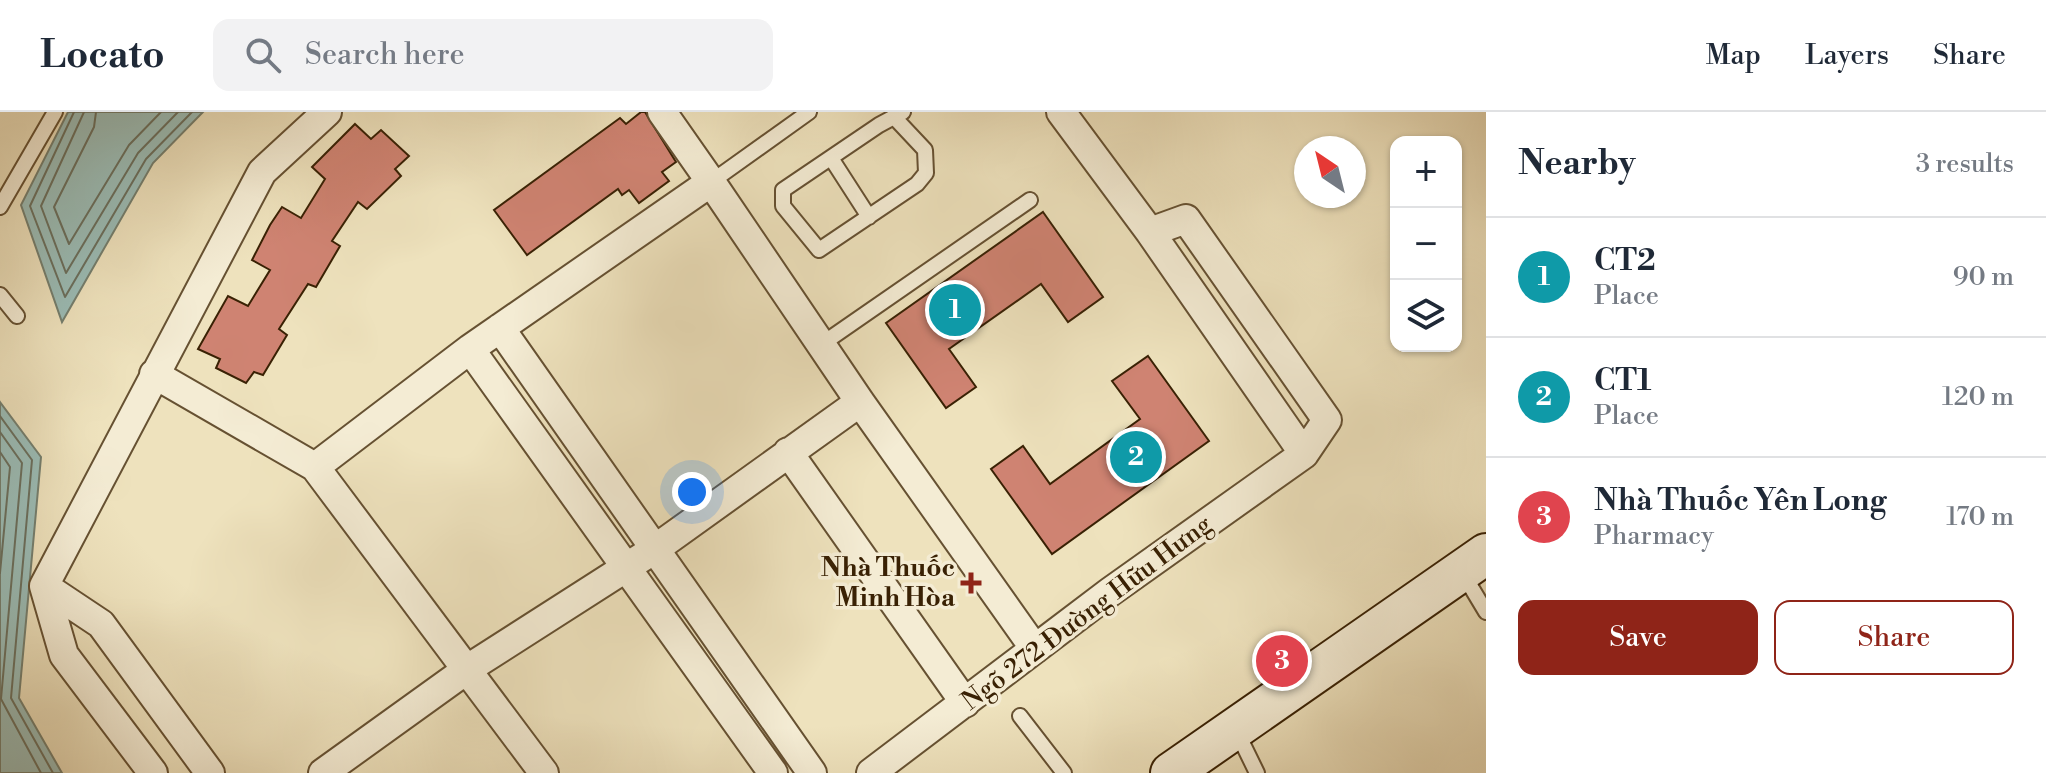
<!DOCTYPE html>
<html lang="en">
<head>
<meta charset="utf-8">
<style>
	:root { --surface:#fff; --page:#f2f2f3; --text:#1f2937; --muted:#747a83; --line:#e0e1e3; --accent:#8f2418 }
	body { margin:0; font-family:"Libre Bodoni",serif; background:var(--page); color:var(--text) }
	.controls { position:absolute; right:24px; top:24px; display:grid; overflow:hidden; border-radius:16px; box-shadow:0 2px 6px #0004 }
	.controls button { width:72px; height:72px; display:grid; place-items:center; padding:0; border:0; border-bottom:2px solid var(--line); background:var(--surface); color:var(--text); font:40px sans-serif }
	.compass { position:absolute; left:1294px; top:24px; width:72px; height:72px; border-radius:50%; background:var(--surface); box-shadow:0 2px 6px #0004; rotate:325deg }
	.you { position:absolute; left:692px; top:380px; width:28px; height:28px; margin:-20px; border:6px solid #fff; border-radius:50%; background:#1a73e8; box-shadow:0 0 0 12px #1a73e833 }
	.badge { display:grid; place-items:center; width:52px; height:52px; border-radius:50%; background:var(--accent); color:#fff; font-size:26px; font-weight:700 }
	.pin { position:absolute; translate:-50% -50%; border:4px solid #fff; box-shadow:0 2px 8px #0006 }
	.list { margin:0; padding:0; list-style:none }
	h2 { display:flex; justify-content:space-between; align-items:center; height:104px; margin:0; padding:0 32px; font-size:34px }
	h2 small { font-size:26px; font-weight:400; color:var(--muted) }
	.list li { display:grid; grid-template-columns:52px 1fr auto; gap:24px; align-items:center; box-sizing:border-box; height:120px; padding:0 32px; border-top:2px solid var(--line) }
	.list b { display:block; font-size:30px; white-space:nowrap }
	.list p { margin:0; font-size:26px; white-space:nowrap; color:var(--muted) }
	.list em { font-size:26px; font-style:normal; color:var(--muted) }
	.actions { display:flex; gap:16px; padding:24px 32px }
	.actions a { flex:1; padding:18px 0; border:2px solid var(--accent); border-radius:16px; text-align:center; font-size:28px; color:var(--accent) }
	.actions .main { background:var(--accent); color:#fff }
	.icon { flex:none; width:44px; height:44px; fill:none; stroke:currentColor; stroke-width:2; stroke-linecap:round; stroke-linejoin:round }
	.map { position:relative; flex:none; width:1486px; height:661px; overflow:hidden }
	header { display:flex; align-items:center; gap:48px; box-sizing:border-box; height:112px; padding:0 40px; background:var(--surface); border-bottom:2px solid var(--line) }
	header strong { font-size:38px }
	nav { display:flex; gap:44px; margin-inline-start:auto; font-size:28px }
	.search { width:560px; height:72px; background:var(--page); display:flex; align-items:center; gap:20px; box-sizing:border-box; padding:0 28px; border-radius:16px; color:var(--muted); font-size:30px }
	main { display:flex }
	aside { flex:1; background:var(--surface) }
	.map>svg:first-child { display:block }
</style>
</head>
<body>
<header>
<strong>Locato</strong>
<div class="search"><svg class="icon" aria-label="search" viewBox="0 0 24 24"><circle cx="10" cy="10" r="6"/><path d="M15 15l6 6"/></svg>Search here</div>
<nav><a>Map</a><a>Layers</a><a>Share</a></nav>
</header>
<main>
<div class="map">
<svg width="1486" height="661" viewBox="0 0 1486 661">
	<rect width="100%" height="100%" fill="#eee2bd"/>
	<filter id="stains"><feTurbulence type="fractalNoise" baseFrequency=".0025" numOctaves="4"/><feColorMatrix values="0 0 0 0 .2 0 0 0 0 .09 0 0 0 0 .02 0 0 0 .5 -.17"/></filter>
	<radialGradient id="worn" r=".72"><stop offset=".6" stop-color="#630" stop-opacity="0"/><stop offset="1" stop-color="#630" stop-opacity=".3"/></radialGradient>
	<path fill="#9bbdb7" stroke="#747f6f" stroke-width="2" d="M 68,0 L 203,0 L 153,51 L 62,210 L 21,93 Z
		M 0,290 L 41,345 L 19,586 L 62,661 L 0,661 Z"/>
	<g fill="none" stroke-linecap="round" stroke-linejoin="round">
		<path stroke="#6a6f5e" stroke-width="2" d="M 74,0 L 30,94 L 65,185 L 146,47 L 192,0
			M 84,0 L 41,94 L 66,161 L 138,41 L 178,0
			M 96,0 L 94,15 L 54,95 L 69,132 L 129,33 L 161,0
			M 0,304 L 32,348 L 11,586 L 53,661
			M 0,320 L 22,351 L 1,587 L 41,661
			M 0,340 L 10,355 L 0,461"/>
	</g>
	<path fill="#cf8372" stroke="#392104" stroke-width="2" d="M 641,0 L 645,0 L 676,50 L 662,60 L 669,69 L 639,91 L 629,78 L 622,83 L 618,77 L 527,143 L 494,98 L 620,6 L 626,12 Z
		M 355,12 L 371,27 L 381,18 L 409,44 L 395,57 L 401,64 L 367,97 L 358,90 L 332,129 L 340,134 L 316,175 L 308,172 L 279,217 L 287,223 L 263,263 L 254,260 L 246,271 L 216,256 L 220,247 L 198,237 L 228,184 L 248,194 L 270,158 L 252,148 L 270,113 L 282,95 L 301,106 L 325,67 L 312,55 Z
		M 1043,100 L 1103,185 L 1068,210 L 1041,172 L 949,237 L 976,275 L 946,296 L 886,211 Z
		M 1148,244 L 1209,329 L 1052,442 L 991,357 L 1023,334 L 1050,372 L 1140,307 L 1112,269 Z"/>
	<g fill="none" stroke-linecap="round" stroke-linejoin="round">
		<g stroke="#665132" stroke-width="18">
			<path id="service" d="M 894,5 L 925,38 L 926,61 L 917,72 L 819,138 L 783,94 L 783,78 L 879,13 L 903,0
				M 831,46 L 869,105
				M 711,70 L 809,0
				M 0,95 L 55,0
				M 0,183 L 17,204
				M 822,232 L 1030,88
				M 1462,460 L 1486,500
				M 1020,604 L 1064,661
				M 1237,620 L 1257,661"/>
		</g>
		<g stroke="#665132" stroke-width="32">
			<path id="minor" d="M 1061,0 L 1150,120 L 1304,342
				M 711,70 L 860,290 L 1035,537
				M 500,216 L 812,661
				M 470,237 L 773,661
				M 154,262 L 315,355 L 544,661
				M 788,340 L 965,591
				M 315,355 L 470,237 L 711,70 L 662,0
				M 44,474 L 101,512 L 210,661
				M 153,661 L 64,543 L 44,474 L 262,60 L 327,0
				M 323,661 L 469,556 L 655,437 L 860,290
				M 871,661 L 1110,480 L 1304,342 L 1327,308 L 1186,107 L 1150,120"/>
		</g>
		<g stroke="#392104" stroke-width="44">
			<path id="secondary" d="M 1171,661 L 1486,442"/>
		</g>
		<use href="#service" stroke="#f4ecd4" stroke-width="14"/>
		<use href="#minor" stroke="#f4ecd4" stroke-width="28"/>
		<use href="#secondary" stroke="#f4ecd4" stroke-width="40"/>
	</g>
	<path fill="#8f2418" stroke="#f4ecd4" stroke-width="3" d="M967 459h8v8h8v8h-8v8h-8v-8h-8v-8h8z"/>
	<g text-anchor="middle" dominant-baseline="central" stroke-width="7" stroke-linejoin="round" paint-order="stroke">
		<g font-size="26" font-weight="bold" fill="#392104" stroke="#f4ecd4" text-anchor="end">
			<text x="955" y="456">Nhà Thuốc<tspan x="955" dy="30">Minh Hòa</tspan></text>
		</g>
		<g font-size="26" fill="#392104" stroke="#f4ecd4">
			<text transform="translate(1087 501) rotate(-37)">Ngõ 272 Đường Hữu Hưng</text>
		</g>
	</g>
	<rect width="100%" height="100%" filter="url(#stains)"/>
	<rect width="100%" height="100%" fill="url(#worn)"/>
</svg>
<div class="controls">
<button>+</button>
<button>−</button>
<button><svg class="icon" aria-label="layers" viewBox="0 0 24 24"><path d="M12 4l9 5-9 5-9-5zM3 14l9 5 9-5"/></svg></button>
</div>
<svg class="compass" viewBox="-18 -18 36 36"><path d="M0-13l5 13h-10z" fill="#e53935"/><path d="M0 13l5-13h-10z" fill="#747a83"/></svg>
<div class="you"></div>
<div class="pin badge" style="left:955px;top:198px;background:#0f9aa8">1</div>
<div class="pin badge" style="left:1136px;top:345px;background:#0f9aa8">2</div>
<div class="pin badge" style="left:1282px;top:549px;background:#e0444e">3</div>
</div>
<aside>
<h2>Nearby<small>3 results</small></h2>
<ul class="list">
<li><span class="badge" style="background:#0f9aa8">1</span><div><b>CT2</b><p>Place</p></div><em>90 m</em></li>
<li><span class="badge" style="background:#0f9aa8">2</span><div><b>CT1</b><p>Place</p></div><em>120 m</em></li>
<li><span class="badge" style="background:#e0444e">3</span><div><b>Nhà Thuốc Yên Long</b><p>Pharmacy</p></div><em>170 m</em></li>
</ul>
<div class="actions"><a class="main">Save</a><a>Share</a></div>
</aside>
</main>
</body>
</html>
